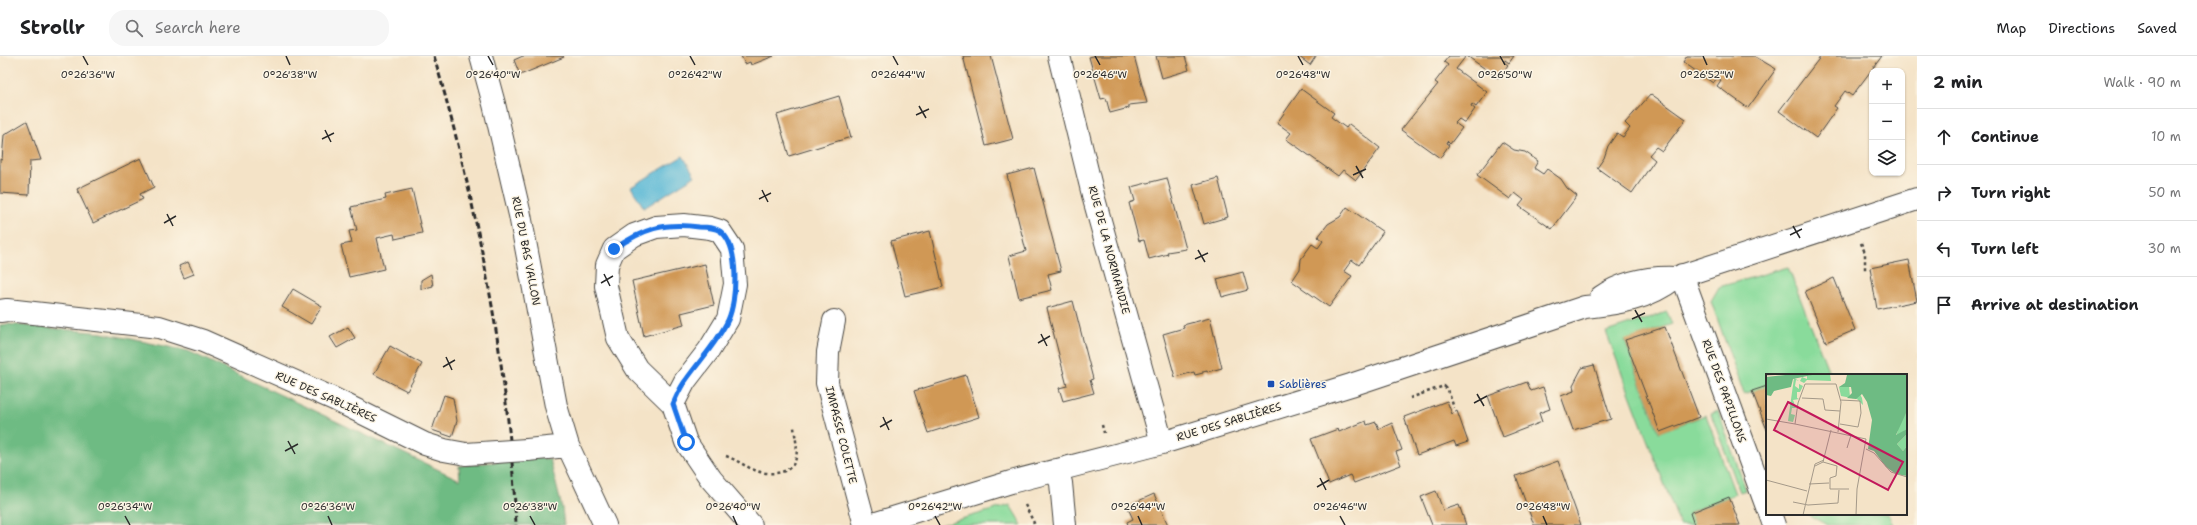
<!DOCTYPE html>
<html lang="en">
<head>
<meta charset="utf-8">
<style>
	:root { --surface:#fff; --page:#f6f6f6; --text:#202124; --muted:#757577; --line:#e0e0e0 }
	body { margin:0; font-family:"Shantell Sans",sans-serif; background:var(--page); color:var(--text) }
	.controls { position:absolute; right:12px; top:12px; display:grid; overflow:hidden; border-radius:8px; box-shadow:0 1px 3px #0004 }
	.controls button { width:36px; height:36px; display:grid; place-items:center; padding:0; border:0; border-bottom:1px solid var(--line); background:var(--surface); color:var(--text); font:20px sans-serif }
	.stop { position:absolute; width:12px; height:12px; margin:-9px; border:3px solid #1a73e8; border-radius:50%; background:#fff }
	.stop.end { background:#1a73e8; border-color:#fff; box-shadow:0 1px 4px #0008 }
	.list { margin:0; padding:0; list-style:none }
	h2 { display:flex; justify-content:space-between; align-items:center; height:52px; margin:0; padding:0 16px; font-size:17px }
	h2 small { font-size:13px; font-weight:400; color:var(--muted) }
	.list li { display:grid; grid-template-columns:26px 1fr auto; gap:12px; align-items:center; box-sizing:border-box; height:56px; padding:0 16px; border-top:1px solid var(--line) }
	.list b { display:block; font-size:15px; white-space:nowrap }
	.list em { font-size:13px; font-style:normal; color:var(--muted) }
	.icon { flex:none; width:22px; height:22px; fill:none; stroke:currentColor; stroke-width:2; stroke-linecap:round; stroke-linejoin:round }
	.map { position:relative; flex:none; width:1917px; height:469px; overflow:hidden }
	header { display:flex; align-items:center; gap:24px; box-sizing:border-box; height:56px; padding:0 20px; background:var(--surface); border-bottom:1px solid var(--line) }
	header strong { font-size:19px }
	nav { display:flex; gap:22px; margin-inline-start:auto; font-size:14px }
	.search { width:280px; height:36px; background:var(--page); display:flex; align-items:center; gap:10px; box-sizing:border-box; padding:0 14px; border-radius:16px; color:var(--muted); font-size:15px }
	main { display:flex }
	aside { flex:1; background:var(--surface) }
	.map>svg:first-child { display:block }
</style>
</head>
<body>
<header>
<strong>Strollr</strong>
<div class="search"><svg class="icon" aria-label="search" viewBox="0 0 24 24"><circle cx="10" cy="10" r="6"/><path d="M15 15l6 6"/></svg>Search here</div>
<nav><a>Map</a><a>Directions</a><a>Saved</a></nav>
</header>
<main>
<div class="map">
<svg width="1917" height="469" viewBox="0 0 1917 469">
	<rect width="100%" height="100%" fill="#fcf5e5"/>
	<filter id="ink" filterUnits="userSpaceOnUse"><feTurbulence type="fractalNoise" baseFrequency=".025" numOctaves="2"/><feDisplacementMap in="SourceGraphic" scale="8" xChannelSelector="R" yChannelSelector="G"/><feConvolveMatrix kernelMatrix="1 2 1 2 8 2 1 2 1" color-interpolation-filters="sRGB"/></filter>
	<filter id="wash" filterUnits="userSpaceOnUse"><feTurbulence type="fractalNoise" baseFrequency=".012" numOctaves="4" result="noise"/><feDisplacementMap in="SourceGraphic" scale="16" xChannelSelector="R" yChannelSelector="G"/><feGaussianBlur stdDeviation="0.9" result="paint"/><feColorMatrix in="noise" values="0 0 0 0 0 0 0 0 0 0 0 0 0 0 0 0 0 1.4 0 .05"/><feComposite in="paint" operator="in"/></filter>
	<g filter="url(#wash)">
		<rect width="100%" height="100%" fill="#f4e3c7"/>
		<path fill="#89db9b" stroke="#5a8363" d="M 1788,211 L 1830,319 L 1767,319 L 1767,330 L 1744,338 L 1711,245 L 1719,231 Z
			M 1667,256 L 1672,268 L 1625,285 L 1659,376 L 1706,359 L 1735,438 L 1690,456 L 1694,469 L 1680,469 L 1606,276 Z
			M 1718,355 L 1746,434 L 1740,436 L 1711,358 Z
			M 1010,449 L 1022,469 L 940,469 Z
			M 1807,458 L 1888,458 L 1893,469 L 1827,469 Z"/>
		<path fill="#6ebb83" stroke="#4c7357" d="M 7,268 L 102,277 L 188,295 L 460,424 L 459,410 L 530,402 L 550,403 L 562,452 L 564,469 L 0,469 L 0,269 Z"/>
		<path fill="#56b7d5" stroke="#407180" d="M 683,100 L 695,120 L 644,152 L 631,131 Z"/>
		<g id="blocks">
			<path fill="#d09854" d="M 523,0 L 563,0 L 564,1 L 520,19 L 514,4 Z
				M 741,0 L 774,0 L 751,9 L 750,6 L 745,8 Z
				M 963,0 L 991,0 L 1013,83 L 986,90 Z
				M 1093,0 L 1134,0 L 1147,47 L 1129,49 L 1129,52 L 1110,57 L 1106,42 L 1101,43 L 1089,1 Z
				M 1156,0 L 1185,0 L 1189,14 L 1162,22 Z
				M 1298,0 L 1316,0 L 1310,9 Z
				M 1449,0 L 1466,0 L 1456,13 L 1487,36 L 1476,51 L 1472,48 L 1471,50 L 1475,53 L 1465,67 L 1459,63 L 1455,67 L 1462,72 L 1450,88 L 1447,85 L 1446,87 L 1449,89 L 1440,102 L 1401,74 L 1438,28 L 1435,26 L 1448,9 L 1444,6 Z
				M 1467,0 L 1514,0 L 1509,7 L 1505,4 L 1504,6 L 1508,9 L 1498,22 Z
				M 1687,0 L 1754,0 L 1776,13 L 1748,52 L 1717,30 L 1721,24 L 1717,22 L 1713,27 L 1683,6 Z
				M 1821,0 L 1882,0 L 1852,40 L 1845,35 L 1834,50 L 1837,52 L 1816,82 L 1779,55 Z
				M 1301,33 L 1334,57 L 1331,61 L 1346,72 L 1349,68 L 1380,92 L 1356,124 L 1343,114 L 1338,120 L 1286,83 L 1291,77 L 1277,67 Z
				M 1651,38 L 1686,63 L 1662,95 L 1656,91 L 1649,99 L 1655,104 L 1632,137 L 1597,112 L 1604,102 L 1608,90 L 1617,77 L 1623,81 L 1630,72 L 1625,67 Z
				M 839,40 L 851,81 L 789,100 L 777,59 Z
				M 27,65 L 41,104 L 30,105 L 29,139 L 0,137 L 0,103 L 2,104 L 4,79 Z
				M 1502,86 L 1514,94 L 1525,96 L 1538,105 L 1534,112 L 1543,118 L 1547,113 L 1561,123 L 1567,132 L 1577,140 L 1552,173 L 1519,150 L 1524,144 L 1515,137 L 1510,143 L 1477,119 Z
				M 141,102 L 154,131 L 140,138 L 143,143 L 93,167 L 77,133 Z
				M 1034,112 L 1061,215 L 1048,218 L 1052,234 L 1019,242 L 1009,200 L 1026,195 L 1007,119 Z
				M 1167,122 L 1186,193 L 1167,196 L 1168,198 L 1149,203 L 1144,184 L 1139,185 L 1129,147 L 1135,145 L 1131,131 Z
				M 1218,122 L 1228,161 L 1204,168 L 1193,129 Z
				M 412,133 L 422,177 L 395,183 L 394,178 L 377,182 L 384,213 L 349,221 L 341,189 L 352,187 L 349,175 L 357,174 L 351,151 L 386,143 L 385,139 Z
				M 1347,151 L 1383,176 L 1359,209 L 1352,204 L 1344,215 L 1352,220 L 1329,251 L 1292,225 L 1300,213 L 1301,203 L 1312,188 L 1318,192 L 1323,185 L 1318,181 L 1328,168 L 1340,161 Z
				M 930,175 L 943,231 L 905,240 L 891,185 Z
				M 1909,204 L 1917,245 L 1877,253 L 1870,212 Z
				M 188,206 L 194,218 L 184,222 L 179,210 Z
				M 705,208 L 714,249 L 681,257 L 684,269 L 644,280 L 632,225 Z
				M 1243,216 L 1248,234 L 1222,241 L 1217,223 Z
				M 431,218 L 433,230 L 421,233 L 421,224 Z
				M 1834,222 L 1855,274 L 1826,286 L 1805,235 Z
				M 293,233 L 322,250 L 311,268 L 282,251 Z
				M 1073,245 L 1093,323 L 1090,324 L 1094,337 L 1063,345 L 1059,332 L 1067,330 L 1047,252 Z
				M 1210,262 L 1222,312 L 1207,316 L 1207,314 L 1203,315 L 1203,317 L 1195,319 L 1194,316 L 1175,321 L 1163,278 L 1184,272 L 1183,269 Z
				M 348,271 L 355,282 L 337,292 L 330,281 Z
				M 1665,271 L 1699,361 L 1660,376 L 1625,284 Z
				M 390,290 L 422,308 L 407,335 L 374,318 Z
				M 1594,309 L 1611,363 L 1573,374 L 1561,340 L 1574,335 L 1573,329 L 1582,312 Z
				M 966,319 L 979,361 L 928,377 L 914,335 Z
				M 1527,326 L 1531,335 L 1543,331 L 1550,353 L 1539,357 L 1542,366 L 1503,381 L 1488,340 Z
				M 1767,330 L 1767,374 L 1752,335 Z
				M 444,339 L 453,342 L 457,365 L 452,381 L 432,374 Z
				M 1447,345 L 1452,358 L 1457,355 L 1468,386 L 1456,390 L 1454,385 L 1417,399 L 1404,361 Z
				M 1366,365 L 1367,369 L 1376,366 L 1379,373 L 1392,367 L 1402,394 L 1396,396 L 1401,409 L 1354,427 L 1350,419 L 1329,428 L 1311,383 L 1338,373 L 1339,376 Z
				M 1558,405 L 1581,469 L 1534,469 L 1516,420 Z
				M 1436,435 L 1443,454 L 1459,449 L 1466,469 L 1432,469 L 1421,441 Z
				M 1154,438 L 1168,469 L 1128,469 L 1127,466 L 1133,463 L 1127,450 Z
				M 1729,441 L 1740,469 L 1694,469 L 1690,457 Z"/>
		</g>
	</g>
	<g filter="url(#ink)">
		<use href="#blocks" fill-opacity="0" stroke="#494742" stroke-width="1"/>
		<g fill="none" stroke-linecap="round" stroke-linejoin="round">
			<g stroke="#494742" stroke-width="24">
				<path id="minor" d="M 481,0 L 494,48 L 520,159 L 556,350 L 568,390 L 605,469
					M 1059,0 L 1094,143 L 1162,387
					M 1682,219 L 1767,451
					M 1601,241 C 1623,226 1649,221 1675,222 L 1917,143
					M 0,255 L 7,254 L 159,271 L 203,285 L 334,343 L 425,388 L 444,394 L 466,398
					M 834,265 L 828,296 L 827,327 L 865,469
					M 673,348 L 685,325 L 709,294 L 728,263 L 735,228 L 732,193 L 720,175 L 710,172 L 684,169 L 656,171 L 634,179 L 614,193 L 607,209 L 606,230 L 618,282 L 637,313 L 673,348 L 686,386 L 711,423 L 751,469
					M 527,394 L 568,390
					M 1056,414 L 1061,427 L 1065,469
					M 1770,458 L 1774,469
					M 870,469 L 1011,426 L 1162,387 L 1351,329 L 1585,251 C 1618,248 1648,243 1675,222"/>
			</g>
			<path stroke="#494742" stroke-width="2.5" stroke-dasharray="3 3" stroke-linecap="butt" d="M 1861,187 L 1865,197 L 1865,216
				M 1410,342 L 1444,330 L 1448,334 L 1454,352
				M 1102,369 L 1104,377
				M 726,400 C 737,404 746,411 757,415 C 769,419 789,419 795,405 C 799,395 795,381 794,371
				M 1025,449 L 1035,469"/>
			<use href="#minor" stroke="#fff" stroke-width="22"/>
			<path stroke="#2b2b2b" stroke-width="3" stroke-dasharray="6 3" stroke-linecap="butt" d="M 434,0 C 478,152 509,311 516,469"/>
			<g stroke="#494742" stroke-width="24" stroke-linecap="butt">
				<path id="minor-bridge" d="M 466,398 L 527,394"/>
			</g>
			<use href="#minor-bridge" stroke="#fff" stroke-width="22"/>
		</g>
	</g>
	<g fill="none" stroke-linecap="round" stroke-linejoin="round" filter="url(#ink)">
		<path stroke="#1a73e8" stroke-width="5" d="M 614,193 C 643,173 663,166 699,171 C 706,171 714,171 720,175 C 740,189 737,245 728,264 C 717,287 700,304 686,324 C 680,331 677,340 673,348 L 686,386"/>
	</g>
	<path fill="none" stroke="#2b2b2b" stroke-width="1.5" d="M 83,0 L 88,9M 286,0 L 290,9M 488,0 L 493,9M 690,0 L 695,9M 893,0 L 898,9M 1095,0 L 1100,9M 1298,0 L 1303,9M 1500,0 L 1505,9M 1703,0 L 1707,9M 919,50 L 926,62M 916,59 L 929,53M 325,74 L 331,86M 322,83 L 334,77M 1356,110 L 1363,122M 1353,119 L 1366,113M 762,134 L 768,146M 759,143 L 771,137M 167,158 L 173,170M 164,167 L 176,160M 1793,170 L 1800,182M 1790,179 L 1802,173M 1198,194 L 1205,206M 1195,203 L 1208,197M 604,218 L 610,230M 601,227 L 613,220M 1635,254 L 1642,266M 1632,263 L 1645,257M 1041,278 L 1047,290M 1038,287 L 1050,280M 446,301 L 452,314M 443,311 L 455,304M 1477,338 L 1484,350M 1474,347 L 1487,340M 883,361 L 889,374M 880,371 L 892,364M 288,385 L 295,398M 285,395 L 298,388M 1320,422 L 1326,434M 1317,431 L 1329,424M 125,460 L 130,469M 328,460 L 332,469M 530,460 L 535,469M 733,460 L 737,469M 935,460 L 940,469M 1138,460 L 1142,469M 1340,460 L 1345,469M 1543,460 L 1547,469"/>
	<rect fill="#1a4fb4" stroke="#fcf5e5" stroke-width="1.5" x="1267" y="324" width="8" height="8" rx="2"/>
	<g text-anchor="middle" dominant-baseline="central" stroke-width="3" stroke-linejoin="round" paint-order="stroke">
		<g font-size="11" fill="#2b2b2b" stroke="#fcf5e5">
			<text transform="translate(1109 194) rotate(75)">RUE DE LA NORMANDIE</text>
			<text transform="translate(526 195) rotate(79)">RUE DU BAS VALLON</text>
			<text transform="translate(1724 335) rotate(70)">RUE DES PAPILLONS</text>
			<text transform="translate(326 341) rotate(24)">RUE DES SABLIÈRES</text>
			<text transform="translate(1229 366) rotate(-17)">RUE DES SABLIÈRES</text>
			<text transform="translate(841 379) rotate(76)">IMPASSE COLETTE</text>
		</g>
		<g font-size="11" fill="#164399" stroke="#fcf5e5" text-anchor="start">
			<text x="1279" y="328">Sablières</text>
		</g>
	</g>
	<g transform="translate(1766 318)">
		<rect width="141" height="141" fill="#f4e3c7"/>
		<path d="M 48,0 L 64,0 L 65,7 L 41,6 L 38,9 L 34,7 L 36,3 L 41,5 L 41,2 ZM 28,4 L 33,7 L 30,6 L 29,12 L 33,15 L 33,10 L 37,12 L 34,18 L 31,18 L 31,24 L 33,25 L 27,26 L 30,34 L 26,34 L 25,40 L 29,41 L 27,48 L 22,47 ZM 89,11 L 96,24 L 97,31 L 91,25 L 75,22 L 73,13 L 83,12 L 84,23 L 90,25 ZM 141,37 L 141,55 L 130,63 L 133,52 ZM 141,60 L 141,72 L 137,77 L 131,70 Z" fill="#89db9b"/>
		<path d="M 29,0 L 51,0 L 27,5 L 25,13 L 8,17 L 5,22 L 0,21 L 0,3 ZM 73,0 L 141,0 L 141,37 L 130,61 L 141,55 L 141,60 L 131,70 L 137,77 L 141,72 L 141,102 L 130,100 L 120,93 L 108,77 L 102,75 L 106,46 L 101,28 L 96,20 L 90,25 L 81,24 L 86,19 L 85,13 L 73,13 L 79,9 L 81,1 Z" fill="#6ebb83"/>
		<path fill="none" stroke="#a49989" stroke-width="1" d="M 0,1 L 17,0M 36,24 L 57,25 L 59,36 L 74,37M 0,45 L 29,50M 29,50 L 100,65 L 91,115 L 90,141M 29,50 L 32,29 L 39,10 L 70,10 L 75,28 L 72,58M 74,50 L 92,53 L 95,39 L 94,27 L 74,26M 81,74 L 85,61M 100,75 L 108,79 L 125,98 L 141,103M 57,88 L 71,92 L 70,102 L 64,104 L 64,115 L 83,115M 49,92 L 57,88 L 65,56M 0,106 L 41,117M 43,110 L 63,109M 27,128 L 42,131 L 72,129 L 73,116M 37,141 L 49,90 L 58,86"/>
		<path fill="#c2185b" fill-opacity="0.15" stroke="#c2185b" stroke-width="2" d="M 22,28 L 137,88 L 122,116 L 8,56 Z"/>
		<rect width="141" height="141" fill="none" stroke="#2b2b2b" stroke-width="2"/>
	</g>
	<g font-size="10" text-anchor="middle" fill="#2b2b2b" stroke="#fcf5e5" stroke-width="3" stroke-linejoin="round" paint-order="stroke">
		<text x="88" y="22">0°26'36"W</text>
		<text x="695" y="22">0°26'42"W</text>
		<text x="898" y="22">0°26'44"W</text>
		<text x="1100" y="22">0°26'46"W</text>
		<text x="1303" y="22">0°26'48"W</text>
		<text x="1505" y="22">0°26'50"W</text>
		<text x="290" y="22">0°26'38"W</text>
		<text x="493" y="22">0°26'40"W</text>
		<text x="1707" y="22">0°26'52"W</text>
		<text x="125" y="454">0°26'34"W</text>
		<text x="328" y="454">0°26'36"W</text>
		<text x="530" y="454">0°26'38"W</text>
		<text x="733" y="454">0°26'40"W</text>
		<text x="935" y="454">0°26'42"W</text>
		<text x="1138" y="454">0°26'44"W</text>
		<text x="1340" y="454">0°26'46"W</text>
		<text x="1543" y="454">0°26'48"W</text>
	</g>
</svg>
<div class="controls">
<button>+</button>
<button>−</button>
<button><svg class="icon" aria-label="layers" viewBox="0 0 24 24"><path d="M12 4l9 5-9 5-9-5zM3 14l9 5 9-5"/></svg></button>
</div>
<div class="stop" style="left:686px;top:386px"></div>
<div class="stop end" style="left:614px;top:193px"></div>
</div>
<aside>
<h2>2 min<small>Walk · 90 m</small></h2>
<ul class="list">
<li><svg class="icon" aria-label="ahead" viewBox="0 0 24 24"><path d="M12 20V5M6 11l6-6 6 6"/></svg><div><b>Continue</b></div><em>10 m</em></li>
<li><svg class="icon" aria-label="right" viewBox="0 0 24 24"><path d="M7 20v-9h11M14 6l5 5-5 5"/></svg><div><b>Turn right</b></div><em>50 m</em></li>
<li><svg class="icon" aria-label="left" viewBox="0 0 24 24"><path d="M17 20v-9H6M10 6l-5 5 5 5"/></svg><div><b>Turn left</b></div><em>30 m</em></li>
<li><svg class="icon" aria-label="arrive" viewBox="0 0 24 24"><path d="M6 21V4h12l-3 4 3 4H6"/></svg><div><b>Arrive at destination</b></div></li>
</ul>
</aside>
</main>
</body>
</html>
